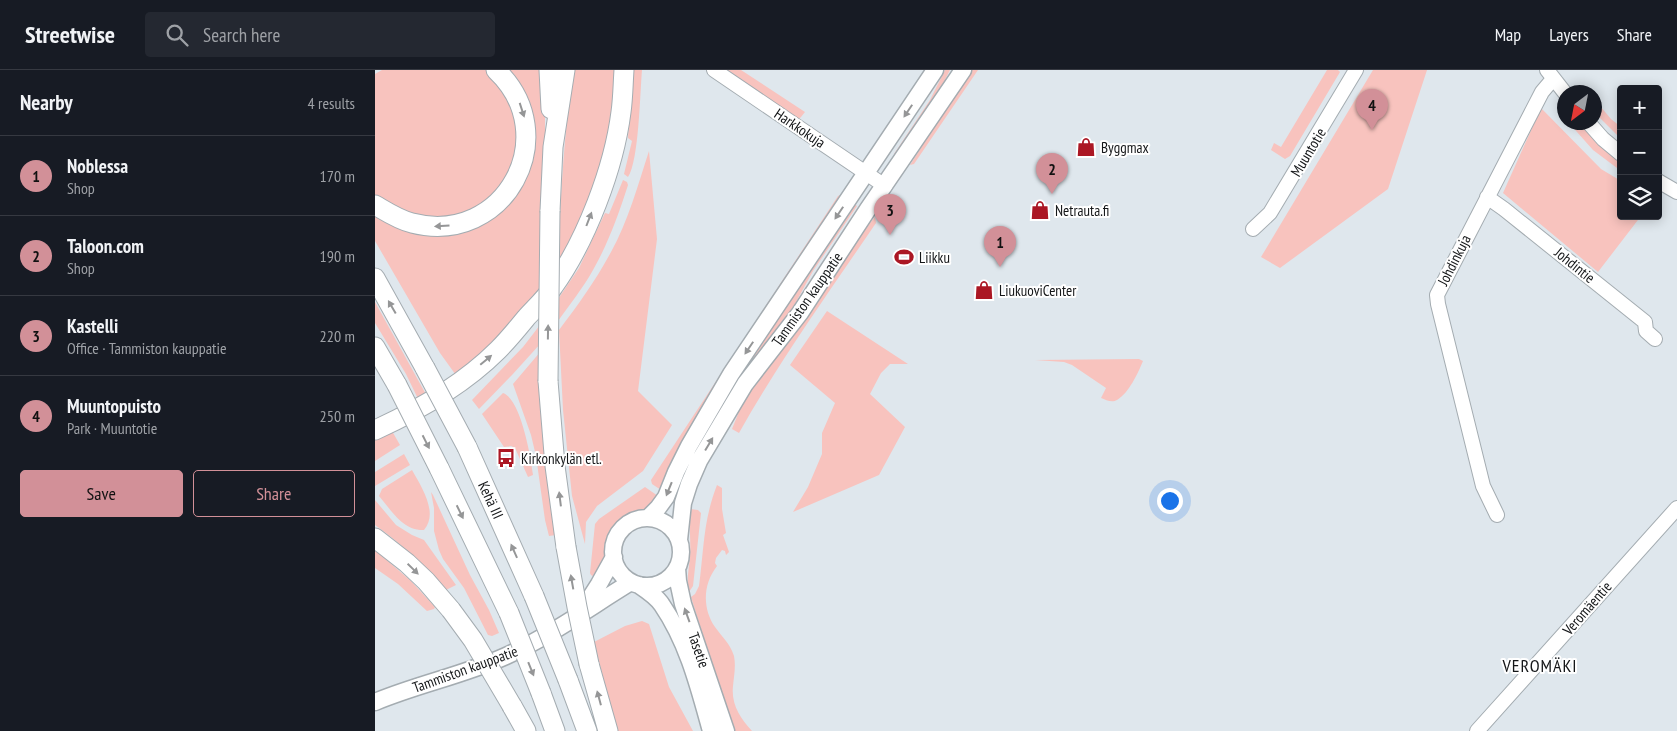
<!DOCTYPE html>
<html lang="en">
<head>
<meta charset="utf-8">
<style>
	:root { --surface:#171b24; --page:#242831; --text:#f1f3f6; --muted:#9ea1a6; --line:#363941; --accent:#d29098 }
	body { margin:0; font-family:"PT Sans Narrow",sans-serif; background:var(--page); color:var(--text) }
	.controls { position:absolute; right:15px; top:15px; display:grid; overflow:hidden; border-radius:5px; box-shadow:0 2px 12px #0003 }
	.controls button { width:45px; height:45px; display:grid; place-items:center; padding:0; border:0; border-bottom:1px solid var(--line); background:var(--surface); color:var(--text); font:25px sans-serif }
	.compass { position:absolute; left:1182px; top:15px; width:45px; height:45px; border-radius:50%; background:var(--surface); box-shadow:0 2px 12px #0003; rotate:212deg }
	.you { position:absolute; left:794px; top:430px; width:18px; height:18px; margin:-12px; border:4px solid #fff; border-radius:50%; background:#1a73e8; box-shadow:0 0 0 8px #1a73e833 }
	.badge { display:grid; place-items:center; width:32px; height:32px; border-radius:50%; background:var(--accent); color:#111; font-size:16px; font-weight:700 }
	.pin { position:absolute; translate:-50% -41px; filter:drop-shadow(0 1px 2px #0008) }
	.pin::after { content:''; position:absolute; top:26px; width:18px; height:15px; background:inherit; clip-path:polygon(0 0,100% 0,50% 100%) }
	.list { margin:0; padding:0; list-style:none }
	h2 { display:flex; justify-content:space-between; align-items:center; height:65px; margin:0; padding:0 20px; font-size:21px }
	h2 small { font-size:16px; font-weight:400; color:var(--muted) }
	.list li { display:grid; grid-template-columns:32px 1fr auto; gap:15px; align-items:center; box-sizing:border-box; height:80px; padding:0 20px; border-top:1px solid var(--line) }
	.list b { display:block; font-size:19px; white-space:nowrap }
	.list p { margin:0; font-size:16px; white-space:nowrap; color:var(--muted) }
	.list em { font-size:16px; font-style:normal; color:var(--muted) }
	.actions { display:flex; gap:10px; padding:15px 20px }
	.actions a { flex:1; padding:11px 0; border:1px solid var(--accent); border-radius:5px; text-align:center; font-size:18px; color:var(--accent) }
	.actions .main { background:var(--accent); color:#111 }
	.icon { flex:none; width:28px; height:28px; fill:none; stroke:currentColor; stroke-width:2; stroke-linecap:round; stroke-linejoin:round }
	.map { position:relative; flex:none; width:1302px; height:661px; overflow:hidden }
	header { display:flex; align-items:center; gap:30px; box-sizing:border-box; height:70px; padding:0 25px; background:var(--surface); border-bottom:1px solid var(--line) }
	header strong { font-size:24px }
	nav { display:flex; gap:28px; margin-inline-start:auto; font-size:18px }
	.search { width:350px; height:45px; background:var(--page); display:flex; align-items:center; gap:12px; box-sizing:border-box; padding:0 18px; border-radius:5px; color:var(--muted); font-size:19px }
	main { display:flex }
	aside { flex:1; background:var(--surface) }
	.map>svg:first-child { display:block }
</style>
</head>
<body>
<header>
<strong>Streetwise</strong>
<div class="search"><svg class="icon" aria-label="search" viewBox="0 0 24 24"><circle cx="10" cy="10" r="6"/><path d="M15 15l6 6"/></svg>Search here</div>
<nav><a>Map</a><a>Layers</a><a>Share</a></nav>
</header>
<main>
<aside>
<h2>Nearby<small>4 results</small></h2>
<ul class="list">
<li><span class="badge">1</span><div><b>Noblessa</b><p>Shop</p></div><em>170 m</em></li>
<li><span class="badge">2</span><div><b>Taloon.com</b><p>Shop</p></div><em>190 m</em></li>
<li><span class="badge">3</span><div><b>Kastelli</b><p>Office · Tammiston kauppatie</p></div><em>220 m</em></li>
<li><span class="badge">4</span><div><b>Muuntopuisto</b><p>Park · Muuntotie</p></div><em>250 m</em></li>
</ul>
<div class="actions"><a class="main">Save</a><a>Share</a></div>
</aside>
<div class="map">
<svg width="1302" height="661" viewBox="0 0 1302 661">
	<rect width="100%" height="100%" fill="#dfe7ed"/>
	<path fill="#f8c3be" d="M 7,0 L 111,0 L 129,18 L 146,62 L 133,111 L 97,142 L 57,149 L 25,141 L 0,125 L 0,4 Z
		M 131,0 L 170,0 L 170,75 L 165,225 L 83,308 L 65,283 L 0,171 L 0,142 L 78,163 L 151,105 Z
		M 198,0 L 243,0 L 241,29 L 219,123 L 183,198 C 185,132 189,65 198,0 Z
		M 257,0 L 267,0 C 265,22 264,91 253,107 L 249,104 L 257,71 L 253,68 Z
		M 349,0 L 366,0 L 430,42 L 426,47 L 423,50 Z
		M 570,0 L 575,0 L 558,33 L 522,86 L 519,84 L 555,30 Z
		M 596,0 L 603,0 L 539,94 L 535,95 Z
		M 952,0 L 963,0 L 965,2 L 915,86 L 910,89 L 896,80 L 899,73 L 906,77 Z
		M 998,0 L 1052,0 L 1013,119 L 905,198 L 886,187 Z
		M 1220,30 L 1236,49 L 1246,57 L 1246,69 L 1220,43 Z
		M 1166,38 L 1226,99 L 1246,111 L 1246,146 L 1266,146 L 1223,202 L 1128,123 Z
		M 1194,53 L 1205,53 L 1236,84 L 1246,92 L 1246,101 L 1218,80 Z
		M 274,81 L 282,169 L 263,321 L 297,355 L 268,401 L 222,436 L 211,452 L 210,474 L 197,426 L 188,340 L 184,260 C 203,235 221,210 236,182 C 253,151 263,115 274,81 Z
		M 248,110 L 252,112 L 253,115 C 244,143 233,174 218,200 C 208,218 195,234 183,251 L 183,229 L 204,198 L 230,143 L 234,144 Z
		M 465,125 L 469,127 L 286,420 L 277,414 L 276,410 L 463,126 Z
		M 478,133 L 482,136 L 438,201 L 416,241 L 302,428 L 298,427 L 303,411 L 342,339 Z
		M 500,147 L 501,153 C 454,222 405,290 364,363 L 357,359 L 365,339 L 379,314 L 437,238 L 494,154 Z
		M 0,232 L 53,328 L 45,333 L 31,304 L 0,253 Z
		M 452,241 L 533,294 L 515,294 L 506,303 L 495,324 L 530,357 L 504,405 L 418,442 L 433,417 L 447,384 L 447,363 L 460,333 L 415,295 Z
		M 165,255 L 166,273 L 137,305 L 104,339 L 97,330 L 148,277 Z
		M 166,281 L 181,465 L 174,466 L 170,450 L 161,386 L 156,365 L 138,314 Z
		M 764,289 L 768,291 C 763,303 754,323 742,330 C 737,333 731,330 726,328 L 731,318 L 697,295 L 689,292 L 660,290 Z
		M 128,323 C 146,329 156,388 158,405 L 153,407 L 140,378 L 136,376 L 129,377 L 107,344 Z
		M 17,361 L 25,375 L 0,391 L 0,370 Z
		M 29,384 L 35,395 L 0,416 L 0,402 Z
		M 37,400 C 46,416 64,443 49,460 C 28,461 17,441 4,426 L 7,419 Z
		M 342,415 L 347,418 L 347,439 L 351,463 L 348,465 L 354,482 L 351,485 L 350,481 L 347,480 L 341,488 L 340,493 L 342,496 C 328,514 327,538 340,557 C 347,567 355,573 359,586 C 361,596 359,606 358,616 C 356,634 365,648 377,661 L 358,661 L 316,527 L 320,524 L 324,516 C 329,479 328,451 342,415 Z
		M 270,417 L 283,426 C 278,431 274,436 269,440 C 261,444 251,446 245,452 C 229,467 230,491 223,509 L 216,505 L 215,503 L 220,454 L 224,449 Z
		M 56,422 L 58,425 L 95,505 L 114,540 L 124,563 L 117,566 L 113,565 L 89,518 L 68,489 L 64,480 L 59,461 L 59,438 Z
		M 0,430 L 21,455 L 37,465 L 49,470 L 81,515 L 71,520 C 49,496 27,474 0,455 Z
		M 315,439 L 323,440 L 326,443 L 318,516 L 314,522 C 311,510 314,499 315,487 C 316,471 314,456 315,439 Z
		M 0,480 L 36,511 L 60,537 L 59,539 L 52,541 L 23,514 L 0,498 Z
		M 267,551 L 274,554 L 294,617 L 318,661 L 242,661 L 219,572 L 250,556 Z"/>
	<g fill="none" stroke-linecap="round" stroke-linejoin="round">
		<g stroke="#a4acb1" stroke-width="16">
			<path id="minor" d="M 339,0 L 510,116
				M 1172,0 L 1190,23
				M 1213,52 L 1228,69 L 1246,84
				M 1283,111 L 1302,122
				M 1112,127 L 1129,139 L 1270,252 L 1271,261 L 1280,269
				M 878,159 L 895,143 L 981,0
				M 1122,445 L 1108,416 L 1063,234 L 1062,225 L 1167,22 L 1178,9
				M 1102,661 L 1302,438"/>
		</g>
		<g stroke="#a4acb1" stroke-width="19">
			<path id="major" d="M 274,447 L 283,438 L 291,427 L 301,402 L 314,376 L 356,304 L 560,0
				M238 482a34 34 0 1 1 68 0a34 34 0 1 1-68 0Z
				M 304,470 L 308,433 L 314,414 L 324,391 L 370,314 L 425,243 L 493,139 L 588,0
				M 302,498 L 303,511 L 308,534 L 351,661
				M 264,515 C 273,521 282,527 287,535 C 313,573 324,618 336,661
				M 208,539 L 224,514 L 239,487
				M 0,632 C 43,614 89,605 131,586 C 175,566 215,537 256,512"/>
		</g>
		<g stroke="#a4acb1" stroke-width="21">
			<path id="highway" d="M 174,0 L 176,39
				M 0,135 C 12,142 24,150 37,153 C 130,177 190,65 121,0
				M 175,141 L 178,77 L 190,0
				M 0,208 L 50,298
				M 0,277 L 22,315
				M 173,311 L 180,396 L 191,477
				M 0,360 C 44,340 89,314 123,280 C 133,270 142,259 151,248 C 160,238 171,228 178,217 C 211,171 239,98 246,42 C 248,28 248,14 249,0
				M 92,377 L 159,526
				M 64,398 L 134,543
				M 0,468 L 32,493 L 51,511 L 76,540
				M 214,594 L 233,661
				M 193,610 L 212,661
				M 166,623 L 180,661
				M 137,636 L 151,661"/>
		</g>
		<use href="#minor" stroke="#fff" stroke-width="14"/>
		<use href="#major" stroke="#fff" stroke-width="16"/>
		<use href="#highway" stroke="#fff" stroke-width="19"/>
		<g stroke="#a4acb1" stroke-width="21" stroke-linecap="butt">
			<path id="highway-bridge" d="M 50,298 L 92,377
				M 173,311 L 175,141
				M 22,315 L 64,398
				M 191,477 L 202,537 L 214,594
				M 159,526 L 193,610
				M 76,540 L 98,570 L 137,636
				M 134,543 L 166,623"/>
		</g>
		<use href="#highway-bridge" stroke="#fff" stroke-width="19"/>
	</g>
	<defs><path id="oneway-solid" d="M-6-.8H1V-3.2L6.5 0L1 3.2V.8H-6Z" transform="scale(1.25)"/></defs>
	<g fill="#959697">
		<use href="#oneway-solid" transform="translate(147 40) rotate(72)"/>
		<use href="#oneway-solid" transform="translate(533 41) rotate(124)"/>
		<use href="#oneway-solid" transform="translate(464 143) rotate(124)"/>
		<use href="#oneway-solid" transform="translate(214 149) rotate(-69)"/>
		<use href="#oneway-solid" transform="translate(67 156) rotate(177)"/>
		<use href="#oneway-solid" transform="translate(17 237) rotate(-120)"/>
		<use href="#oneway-solid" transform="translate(173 262) rotate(-89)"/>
		<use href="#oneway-solid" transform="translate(374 278) rotate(124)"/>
		<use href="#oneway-solid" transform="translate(111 290) rotate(-40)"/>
		<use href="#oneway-solid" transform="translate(51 372) rotate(63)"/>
		<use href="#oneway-solid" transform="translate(334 374) rotate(-59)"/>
		<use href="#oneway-solid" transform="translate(294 419) rotate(112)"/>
		<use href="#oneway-solid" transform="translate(185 429) rotate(-97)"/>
		<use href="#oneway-solid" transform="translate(85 442) rotate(64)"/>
		<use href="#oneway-solid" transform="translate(139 481) rotate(-114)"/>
		<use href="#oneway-solid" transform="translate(38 499) rotate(44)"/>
		<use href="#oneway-solid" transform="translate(197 512) rotate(-100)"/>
		<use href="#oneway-solid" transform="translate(312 545) rotate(-110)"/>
		<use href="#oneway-solid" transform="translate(156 599) rotate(68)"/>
		<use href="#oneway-solid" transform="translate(224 628) rotate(-105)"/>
	</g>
	<defs>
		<g id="shop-bare" transform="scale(1.5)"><path d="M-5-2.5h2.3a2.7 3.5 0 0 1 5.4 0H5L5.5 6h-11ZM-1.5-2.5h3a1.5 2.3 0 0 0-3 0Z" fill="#ab1724" stroke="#fff" stroke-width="2.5" paint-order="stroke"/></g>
		<g id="stadium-bare" transform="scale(1.5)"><path d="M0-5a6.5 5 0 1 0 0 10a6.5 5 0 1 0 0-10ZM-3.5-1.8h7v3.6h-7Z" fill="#ab1724" stroke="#fff" stroke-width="2.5" paint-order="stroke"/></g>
		<g id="bus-bare" transform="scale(1.5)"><path d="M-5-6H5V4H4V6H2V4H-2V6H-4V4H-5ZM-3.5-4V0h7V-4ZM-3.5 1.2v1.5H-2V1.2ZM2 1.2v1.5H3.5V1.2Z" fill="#ab1724" stroke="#fff" stroke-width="2.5" paint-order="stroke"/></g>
	</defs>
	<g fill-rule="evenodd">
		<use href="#shop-bare" x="711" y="77"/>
		<use href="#shop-bare" x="665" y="140"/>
		<use href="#stadium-bare" x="529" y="187"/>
		<use href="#shop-bare" x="609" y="220"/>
		<use href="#bus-bare" x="131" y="388"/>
	</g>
	<g text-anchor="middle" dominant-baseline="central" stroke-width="4" stroke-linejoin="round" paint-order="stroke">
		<g font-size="15" fill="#141618" stroke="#fff">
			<text transform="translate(425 58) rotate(34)">Harkkokuja</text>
			<text transform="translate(933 82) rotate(-59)">Muuntotie</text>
			<text transform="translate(1079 190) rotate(-63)">Johdinkuja</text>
			<text transform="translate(1200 195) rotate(39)">Johdintie</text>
			<text transform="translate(432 229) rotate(-55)">Tammiston kauppatie</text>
			<text transform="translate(116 430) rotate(65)">Kehä III</text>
			<text transform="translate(1212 538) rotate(-49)">Veromäentie</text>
			<text transform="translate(324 580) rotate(71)">Tasetie</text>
			<text transform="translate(90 599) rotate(-20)">Tammiston kauppatie</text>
		</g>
		<g font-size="15" fill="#141618" stroke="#fff" text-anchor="start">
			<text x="726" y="77">Byggmax</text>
			<text x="680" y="140">Netrauta.fi</text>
			<text x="544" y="187">Liikku</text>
			<text x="624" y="220">LiukuoviCenter</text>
			<text x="146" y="388">Kirkonkylän etl.</text>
		</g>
		<g font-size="18" letter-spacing="1" fill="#141618" stroke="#fff">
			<text x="1165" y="595">VEROMÄKI</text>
		</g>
	</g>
</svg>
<div class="controls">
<button>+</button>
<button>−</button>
<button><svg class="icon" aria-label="layers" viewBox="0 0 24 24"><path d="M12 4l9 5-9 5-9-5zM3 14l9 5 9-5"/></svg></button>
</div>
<svg class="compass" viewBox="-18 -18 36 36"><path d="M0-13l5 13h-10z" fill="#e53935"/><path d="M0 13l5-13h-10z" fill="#9ea1a6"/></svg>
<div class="you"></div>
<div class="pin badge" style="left:625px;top:197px">1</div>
<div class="pin badge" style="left:677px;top:124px">2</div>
<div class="pin badge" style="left:515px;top:165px">3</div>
<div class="pin badge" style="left:997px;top:60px">4</div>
</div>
</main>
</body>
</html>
